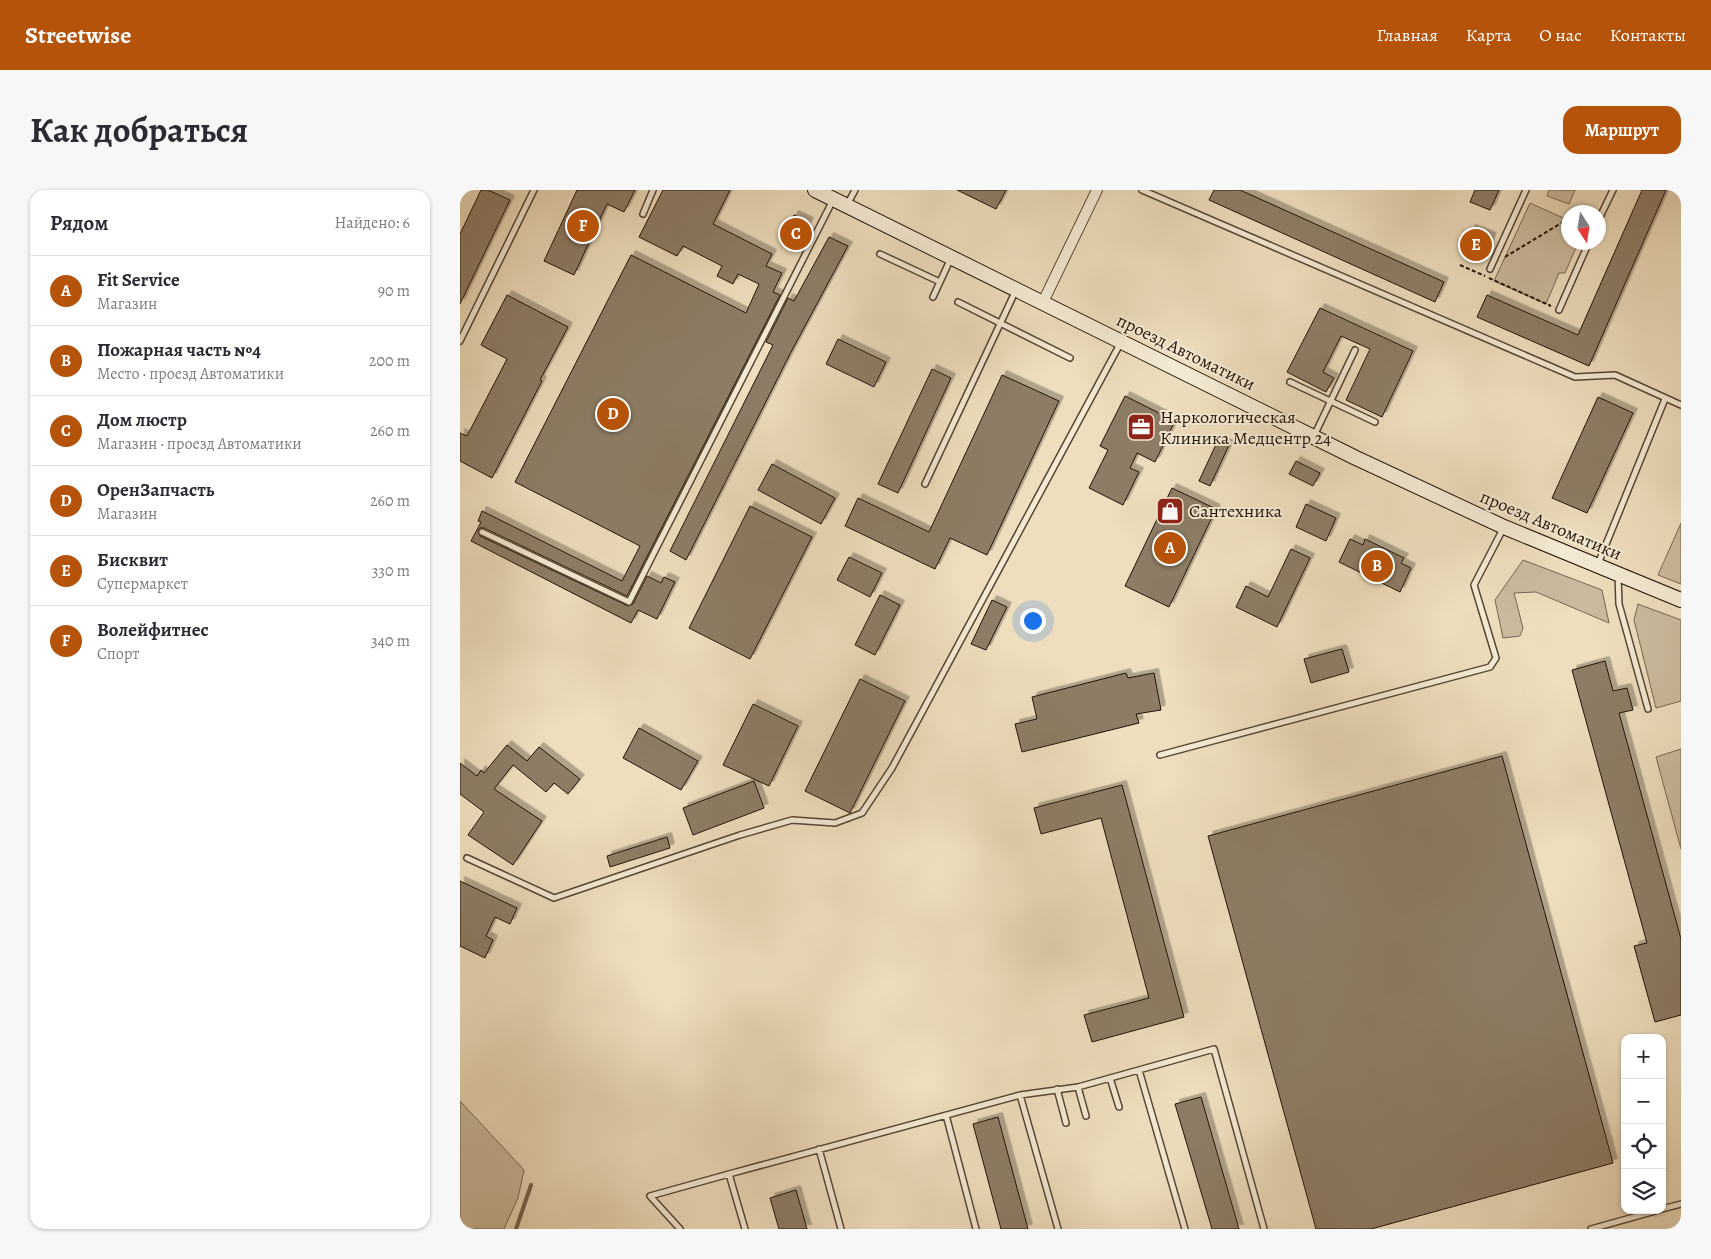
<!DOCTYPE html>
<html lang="ru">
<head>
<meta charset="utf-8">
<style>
	:root { --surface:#fff; --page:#f7f7f7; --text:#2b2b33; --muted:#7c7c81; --line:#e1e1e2; --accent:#b45309 }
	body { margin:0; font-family:Alegreya,serif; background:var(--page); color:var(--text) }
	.controls { position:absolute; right:15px; bottom:15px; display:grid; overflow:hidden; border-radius:10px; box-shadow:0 1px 4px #0004 }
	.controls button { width:45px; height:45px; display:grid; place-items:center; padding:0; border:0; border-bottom:1px solid var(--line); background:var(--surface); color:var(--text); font:25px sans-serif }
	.compass { position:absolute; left:1101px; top:15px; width:45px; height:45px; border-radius:50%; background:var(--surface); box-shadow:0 1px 4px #0004; rotate:168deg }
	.you { position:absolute; left:572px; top:430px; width:18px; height:18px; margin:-12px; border:4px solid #fff; border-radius:50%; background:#1a73e8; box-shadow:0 0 0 8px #1a73e833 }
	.badge { display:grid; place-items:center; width:32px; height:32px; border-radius:50%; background:var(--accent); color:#fff; font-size:16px; font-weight:700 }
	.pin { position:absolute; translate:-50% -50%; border:2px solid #fff; box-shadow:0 1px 5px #0006 }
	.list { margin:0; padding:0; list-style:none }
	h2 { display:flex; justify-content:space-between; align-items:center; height:65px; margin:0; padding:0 20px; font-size:21px }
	h2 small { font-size:16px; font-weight:400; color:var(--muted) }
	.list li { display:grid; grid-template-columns:32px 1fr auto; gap:15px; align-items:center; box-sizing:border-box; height:70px; padding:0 20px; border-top:1px solid var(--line) }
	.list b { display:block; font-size:19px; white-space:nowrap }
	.list p { margin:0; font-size:16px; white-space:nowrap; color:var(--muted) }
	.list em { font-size:16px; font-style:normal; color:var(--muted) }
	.icon { flex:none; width:28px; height:28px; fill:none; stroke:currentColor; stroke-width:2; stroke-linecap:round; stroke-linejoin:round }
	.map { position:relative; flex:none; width:1221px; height:1039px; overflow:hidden; border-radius:15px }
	header { display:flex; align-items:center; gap:30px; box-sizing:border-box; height:70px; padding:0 25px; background:var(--accent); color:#fff }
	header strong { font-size:24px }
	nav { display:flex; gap:28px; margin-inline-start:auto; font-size:18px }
	.intro { display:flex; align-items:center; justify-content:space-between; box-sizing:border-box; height:120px; padding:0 30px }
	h1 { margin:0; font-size:35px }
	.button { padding:12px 22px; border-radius:15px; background:var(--accent); color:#fff; font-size:18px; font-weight:700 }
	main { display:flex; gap:30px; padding:0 30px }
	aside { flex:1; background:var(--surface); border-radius:15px; box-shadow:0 1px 4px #0004 }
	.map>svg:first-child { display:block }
</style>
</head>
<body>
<header>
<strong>Streetwise</strong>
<nav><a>Главная</a><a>Карта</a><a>О нас</a><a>Контакты</a></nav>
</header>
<div class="intro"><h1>Как добраться</h1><a class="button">Маршрут</a></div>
<main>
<aside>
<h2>Рядом<small>Найдено: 6</small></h2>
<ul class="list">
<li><span class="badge">A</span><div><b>Fit Service</b><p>Магазин</p></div><em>90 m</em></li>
<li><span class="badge">B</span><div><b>Пожарная часть №4</b><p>Место · проезд Автоматики</p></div><em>200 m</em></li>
<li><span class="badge">C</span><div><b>Дом люстр</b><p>Магазин · проезд Автоматики</p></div><em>260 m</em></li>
<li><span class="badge">D</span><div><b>ОренЗапчасть</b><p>Магазин</p></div><em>260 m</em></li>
<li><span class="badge">E</span><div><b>Бисквит</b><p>Супермаркет</p></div><em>330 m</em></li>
<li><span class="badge">F</span><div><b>Волейфитнес</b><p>Спорт</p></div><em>340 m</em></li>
</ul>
</aside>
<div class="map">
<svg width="1221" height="1039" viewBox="0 0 1221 1039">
	<defs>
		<filter id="shadow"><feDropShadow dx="4.5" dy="-4.5" stdDeviation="0" flood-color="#0004"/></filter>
	</defs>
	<rect width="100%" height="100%" fill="#eedebd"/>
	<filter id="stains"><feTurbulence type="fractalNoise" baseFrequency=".004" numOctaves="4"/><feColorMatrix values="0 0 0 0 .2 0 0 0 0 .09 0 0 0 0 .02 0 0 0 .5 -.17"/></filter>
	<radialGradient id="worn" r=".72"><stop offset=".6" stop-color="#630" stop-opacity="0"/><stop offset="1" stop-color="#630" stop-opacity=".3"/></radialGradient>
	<path fill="#cbbb9e" stroke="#776752" d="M 1089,0 L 1115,0 L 1109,14 L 1087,6 Z
		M 1070,13 L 1108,30 L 1108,52 L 1118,53 L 1105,83 L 1099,83 L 1086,114 L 1034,91 Z
		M 1221,333 L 1221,394 L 1198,385 Z
		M 1063,370 L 1142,400 L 1149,433 L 1076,402 L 1054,403 L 1063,438 L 1060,446 L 1043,448 L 1035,410 Z
		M 1178,414 L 1221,430 L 1221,511 L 1196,518 L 1174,430 Z
		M 1221,559 L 1221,659 L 1196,567 Z
		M 0,911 L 64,980 L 58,1008 L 44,1039 L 0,1039 Z"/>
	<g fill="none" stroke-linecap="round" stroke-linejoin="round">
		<path stroke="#73634f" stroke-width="4" d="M 56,1039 L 71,995"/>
	</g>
	<path fill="#8d7d66" stroke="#231307" filter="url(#shadow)" d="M 21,0 L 28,0 L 50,10 L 0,114 L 0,44 Z
		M 117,0 L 175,0 L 164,22 L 147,14 L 114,85 L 84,71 Z
		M 203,0 L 270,0 L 253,34 L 312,64 L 306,76 L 322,83 L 313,102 L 320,105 L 167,406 L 24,338 L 20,338 L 18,342 L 20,346 L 168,416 L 173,414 L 187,386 L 201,393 L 204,387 L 215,392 L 197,429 L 178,420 L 171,433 L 11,351 L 21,332 L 18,331 L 22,321 L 162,391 L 180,356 L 55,292 L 171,65 L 286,123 L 299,94 L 278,84 L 273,94 L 257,86 L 262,76 L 223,56 L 217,66 L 179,47 Z
		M 497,0 L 546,0 L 536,19 Z
		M 754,0 L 780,0 L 984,92 L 975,112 L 749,10 Z
		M 1015,0 L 1039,0 L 1030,20 L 1010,12 Z
		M 1182,0 L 1206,0 L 1129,176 L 1017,127 L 1027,105 L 1118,145 Z
		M 334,25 L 349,32 L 339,51 L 324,43 Z
		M 1011,39 L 1032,47 L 1021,71 L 1001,63 Z
		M 369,47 L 388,56 L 330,164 L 226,370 L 210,361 L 313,155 L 306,152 L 328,108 L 334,111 Z
		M 47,105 L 108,137 L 80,190 L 82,191 L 32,288 L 0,271 L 0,243 L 7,246 L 47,169 L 21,155 Z
		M 860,118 L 953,161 L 922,227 L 886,210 L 910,159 L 881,146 L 863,182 L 874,188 L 866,202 L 827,182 Z
		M 378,149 L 426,172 L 414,197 L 366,174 Z
		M 472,179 L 491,188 L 438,303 L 418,294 Z
		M 542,185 L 599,211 L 527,365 L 490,348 L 475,379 L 385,336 L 398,308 L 469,342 Z
		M 665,206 L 715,231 L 695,272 L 677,263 L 670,278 L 679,282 L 663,315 L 629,298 L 648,260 L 640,256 Z
		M 1138,207 L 1173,223 L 1127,323 L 1092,308 Z
		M 758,250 L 769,255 L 750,296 L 739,291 Z
		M 836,271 L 860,283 L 853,296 L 829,284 Z
		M 312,274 L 375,308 L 361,334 L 298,300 Z
		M 712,298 L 756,319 L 709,417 L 665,396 Z
		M 846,314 L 876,328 L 866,351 L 836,337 Z
		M 290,316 L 352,347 L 290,469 L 229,438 Z
		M 890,349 L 903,355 L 905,349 L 944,368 L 941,373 L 951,378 L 940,402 L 879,372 Z
		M 831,359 L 850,368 L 817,437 L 776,417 L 786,396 L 808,407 Z
		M 389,367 L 422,383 L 410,407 L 377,390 Z
		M 420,405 L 440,415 L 415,465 L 395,455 Z
		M 532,410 L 547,417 L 526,460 L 511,454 Z
		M 882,459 L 889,482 L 851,493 L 844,469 Z
		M 1145,471 L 1153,501 L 1167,498 L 1173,520 L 1159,523 L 1221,749 L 1221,825 L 1195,832 L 1174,756 L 1187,753 L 1112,480 Z
		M 666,483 L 668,488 L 694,483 L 701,520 L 676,524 L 679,533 L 562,562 L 555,534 L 577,529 L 572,507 Z
		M 400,489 L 445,511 L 390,623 L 345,601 Z
		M 293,514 L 338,536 L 309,596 L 263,575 Z
		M 179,538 L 238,571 L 221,600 L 163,568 Z
		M 47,555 L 67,571 L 79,557 L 120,589 L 108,604 L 94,593 L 86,602 L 53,575 L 34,599 L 82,631 L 53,675 L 8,645 L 24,622 L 0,604 L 0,573 L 17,586 L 21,580 L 24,583 Z
		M 1042,566 L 1153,973 L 911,1039 L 856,1039 L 748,646 Z
		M 294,591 L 304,618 L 233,645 L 223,618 Z
		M 662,595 L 724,827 L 632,852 L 624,825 L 689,808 L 641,628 L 581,644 L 574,618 Z
		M 207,647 L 210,658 L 150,677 L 147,666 Z
		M 0,691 L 57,718 L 50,734 L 35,727 L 26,746 L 33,750 L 25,768 L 0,756 Z
		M 741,907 L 779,1039 L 752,1039 L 715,914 Z
		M 538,927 L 568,1039 L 541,1039 L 513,934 Z
		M 336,1000 L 347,1039 L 319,1039 L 310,1008 Z"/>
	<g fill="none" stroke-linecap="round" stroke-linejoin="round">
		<g stroke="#564634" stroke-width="8">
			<path id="service" d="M 682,0 L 1115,187 L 1155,185 L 1221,215
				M 387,15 L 395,0
				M 183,24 L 193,0
				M 1138,31 L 1153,0
				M 420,64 L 480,92
				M 1030,79 L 1066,0
				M 473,107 L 491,68
				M 498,112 L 610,168
				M 1099,120 L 1129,52
				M 0,151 L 74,0
				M 830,192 L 915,232
				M 854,246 L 895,160
				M 465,294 L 556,100
				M 22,342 L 169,412 L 373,10
				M 1138,374 L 1205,209
				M 1158,385 L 1159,414 L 1188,519
				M 700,565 L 1030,477 L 1036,468 L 1014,395 L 1044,337
				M 7,668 L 94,708 L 280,645 L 332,630 L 375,633 L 402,623 L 432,578 L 660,154
				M 679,880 L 725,1039
				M 650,888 L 659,917
				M 618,897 L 626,926
				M 597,899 L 606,933
				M 560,905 L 598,1039
				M 486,925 L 516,1039
				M 359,959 L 381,1039
				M 1202,1019 L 1221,1014
				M 220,1039 L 190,1006 L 269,984
				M 285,1039 L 269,984 L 560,905 L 618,897 L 754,859 L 804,1039
				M 1131,1039 L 1199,1020"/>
		</g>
		<g stroke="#564634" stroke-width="12">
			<path id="minor" d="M 583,112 L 637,0"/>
		</g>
		<g stroke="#231307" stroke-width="16">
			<path id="secondary" d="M 355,0 L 896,268 L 1044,337 L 1221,410"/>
		</g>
		<path stroke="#231307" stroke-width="2" stroke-dasharray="4 2.5" stroke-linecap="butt" d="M 1119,22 L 1125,19 L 1133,19
			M 1138,50 L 1143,38
			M 1045,67 L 1108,29
			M 1000,75 L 1025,86
			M 1029,88 L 1091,116"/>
		<use href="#service" stroke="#f4ead4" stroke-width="5"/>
		<use href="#minor" stroke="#f4ead4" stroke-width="10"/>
		<use href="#secondary" stroke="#f4ead4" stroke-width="14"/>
	</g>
	<defs>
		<g id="office-square" transform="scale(1.4375)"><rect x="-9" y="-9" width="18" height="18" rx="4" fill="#8f2418" stroke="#f4ead4"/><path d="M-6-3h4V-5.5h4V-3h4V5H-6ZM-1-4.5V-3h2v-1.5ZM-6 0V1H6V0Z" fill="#fff"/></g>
		<g id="shop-square" transform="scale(1.4375)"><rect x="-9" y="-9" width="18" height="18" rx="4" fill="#8f2418" stroke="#f4ead4"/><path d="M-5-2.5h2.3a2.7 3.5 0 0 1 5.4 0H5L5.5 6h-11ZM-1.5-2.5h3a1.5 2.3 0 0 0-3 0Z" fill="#fff"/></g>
	</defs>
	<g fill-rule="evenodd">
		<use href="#office-square" x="681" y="237"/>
		<use href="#shop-square" x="710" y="321"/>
	</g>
	<g text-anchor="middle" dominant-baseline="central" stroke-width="4" stroke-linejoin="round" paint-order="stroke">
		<g font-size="18" fill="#231307" stroke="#f4ead4">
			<text transform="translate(726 162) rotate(26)">проезд Автоматики</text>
			<text transform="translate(1091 335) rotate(23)">проезд Автоматики</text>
		</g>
		<g font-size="18" fill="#231307" stroke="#f4ead4" text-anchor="start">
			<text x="700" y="227">Наркологическая<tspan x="700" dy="21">Клиника Медцентр 24</tspan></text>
			<text x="729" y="321">Сантехника</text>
		</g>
	</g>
	<rect width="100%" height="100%" filter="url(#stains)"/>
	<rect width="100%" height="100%" fill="url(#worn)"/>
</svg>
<div class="controls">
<button>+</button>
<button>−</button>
<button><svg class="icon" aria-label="locate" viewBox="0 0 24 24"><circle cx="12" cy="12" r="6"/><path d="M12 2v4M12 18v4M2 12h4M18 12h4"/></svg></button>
<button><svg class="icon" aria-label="layers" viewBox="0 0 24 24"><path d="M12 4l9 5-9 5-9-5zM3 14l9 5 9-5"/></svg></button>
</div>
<svg class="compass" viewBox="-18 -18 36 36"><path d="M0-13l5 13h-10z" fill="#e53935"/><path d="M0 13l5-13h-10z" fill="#7c7c81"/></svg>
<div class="you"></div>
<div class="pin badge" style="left:710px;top:358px">A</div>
<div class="pin badge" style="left:917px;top:376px">B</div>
<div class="pin badge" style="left:336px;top:44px">C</div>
<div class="pin badge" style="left:153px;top:224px">D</div>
<div class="pin badge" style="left:1016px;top:55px">E</div>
<div class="pin badge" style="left:123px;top:36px">F</div>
</div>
</main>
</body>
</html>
